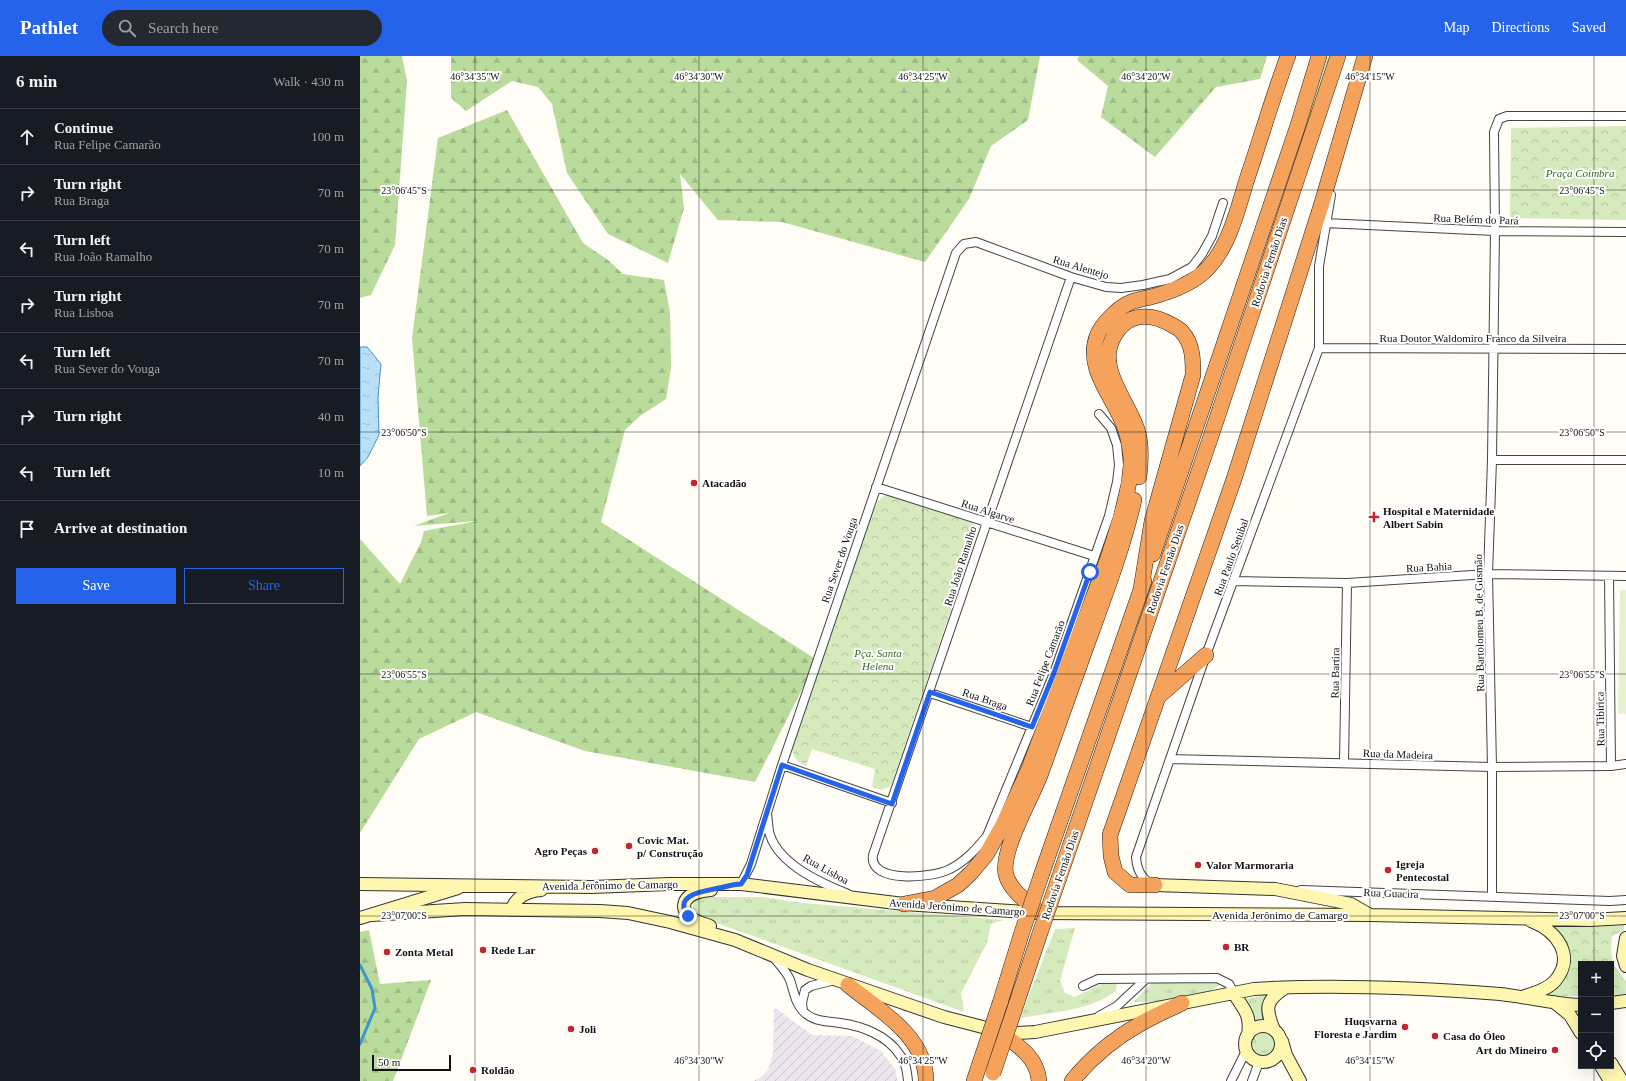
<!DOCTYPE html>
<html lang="en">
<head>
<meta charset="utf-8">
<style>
	:root { --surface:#171b24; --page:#242831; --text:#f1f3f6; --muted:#9ea1a6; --line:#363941; --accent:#2563eb }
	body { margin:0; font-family:Georgia,serif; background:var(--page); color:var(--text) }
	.controls { position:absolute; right:12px; bottom:12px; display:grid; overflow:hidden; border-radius:0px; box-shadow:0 4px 16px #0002 }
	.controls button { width:36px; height:36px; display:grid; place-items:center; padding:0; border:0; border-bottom:1px solid var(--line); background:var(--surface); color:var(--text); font:20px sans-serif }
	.scale { position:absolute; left:12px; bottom:10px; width:79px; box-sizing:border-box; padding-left:4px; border:2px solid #111; border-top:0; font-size:11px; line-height:14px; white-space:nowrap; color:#111; -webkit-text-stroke:3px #fff; paint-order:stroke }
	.stop { position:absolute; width:12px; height:12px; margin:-9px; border:3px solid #2563eb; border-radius:50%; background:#fff }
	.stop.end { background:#2563eb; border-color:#fff; box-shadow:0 1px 4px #0008 }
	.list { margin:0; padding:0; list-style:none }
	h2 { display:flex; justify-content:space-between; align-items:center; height:52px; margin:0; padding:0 16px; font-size:17px }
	h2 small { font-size:13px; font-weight:400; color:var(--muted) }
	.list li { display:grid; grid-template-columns:26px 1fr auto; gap:12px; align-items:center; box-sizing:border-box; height:56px; padding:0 16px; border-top:1px solid var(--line) }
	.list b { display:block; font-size:15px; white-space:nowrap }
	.list p { margin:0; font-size:13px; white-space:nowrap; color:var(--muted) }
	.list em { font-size:13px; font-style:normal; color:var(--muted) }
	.actions { display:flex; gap:8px; padding:12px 16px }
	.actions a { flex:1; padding:9px 0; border:1px solid var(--accent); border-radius:0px; text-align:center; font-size:14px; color:var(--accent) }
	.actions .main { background:var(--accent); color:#fff }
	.icon { flex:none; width:22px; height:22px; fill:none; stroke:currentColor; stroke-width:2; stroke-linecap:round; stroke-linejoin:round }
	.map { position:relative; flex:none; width:1266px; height:1025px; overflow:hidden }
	header { display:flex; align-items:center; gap:24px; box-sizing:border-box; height:56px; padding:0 20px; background:var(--accent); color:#fff }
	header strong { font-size:19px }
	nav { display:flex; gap:22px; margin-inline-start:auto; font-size:14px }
	.search { width:280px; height:36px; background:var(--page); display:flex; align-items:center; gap:10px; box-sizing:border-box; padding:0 14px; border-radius:22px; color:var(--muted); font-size:15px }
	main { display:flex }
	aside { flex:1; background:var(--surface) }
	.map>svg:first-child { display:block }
</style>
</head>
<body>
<header>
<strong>Pathlet</strong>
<div class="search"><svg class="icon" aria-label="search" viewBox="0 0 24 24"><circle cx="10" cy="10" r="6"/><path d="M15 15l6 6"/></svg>Search here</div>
<nav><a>Map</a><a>Directions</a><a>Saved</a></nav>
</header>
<main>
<aside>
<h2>6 min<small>Walk · 430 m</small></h2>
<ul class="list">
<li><svg class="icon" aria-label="ahead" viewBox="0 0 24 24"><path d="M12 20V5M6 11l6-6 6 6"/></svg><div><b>Continue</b><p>Rua Felipe Camarão</p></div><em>100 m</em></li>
<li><svg class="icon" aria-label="right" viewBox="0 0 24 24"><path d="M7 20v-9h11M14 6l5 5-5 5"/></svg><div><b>Turn right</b><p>Rua Braga</p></div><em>70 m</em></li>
<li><svg class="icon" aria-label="left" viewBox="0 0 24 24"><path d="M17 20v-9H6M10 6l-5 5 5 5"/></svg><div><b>Turn left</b><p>Rua João Ramalho</p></div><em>70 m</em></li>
<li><svg class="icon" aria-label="right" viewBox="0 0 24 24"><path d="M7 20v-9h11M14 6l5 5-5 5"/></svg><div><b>Turn right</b><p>Rua Lisboa</p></div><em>70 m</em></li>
<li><svg class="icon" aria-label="left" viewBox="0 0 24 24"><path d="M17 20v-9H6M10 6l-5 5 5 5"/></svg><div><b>Turn left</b><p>Rua Sever do Vouga</p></div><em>70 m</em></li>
<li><svg class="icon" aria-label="right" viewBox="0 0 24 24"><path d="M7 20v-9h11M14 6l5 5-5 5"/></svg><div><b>Turn right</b></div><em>40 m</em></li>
<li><svg class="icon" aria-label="left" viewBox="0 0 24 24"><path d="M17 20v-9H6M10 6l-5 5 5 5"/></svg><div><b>Turn left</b></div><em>10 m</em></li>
<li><svg class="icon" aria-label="arrive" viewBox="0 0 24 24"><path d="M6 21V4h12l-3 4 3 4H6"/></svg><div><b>Arrive at destination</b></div></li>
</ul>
<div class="actions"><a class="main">Save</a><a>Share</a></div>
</aside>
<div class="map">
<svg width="1266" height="1025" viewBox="0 0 1266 1025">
	<defs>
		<pattern id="industrial-furrows" width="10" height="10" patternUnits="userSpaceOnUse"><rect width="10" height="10" fill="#eee6ef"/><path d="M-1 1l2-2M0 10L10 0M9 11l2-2" fill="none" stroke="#cbc4cc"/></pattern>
		<pattern id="grass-tufts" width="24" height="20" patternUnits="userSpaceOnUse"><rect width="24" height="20" fill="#d5ebbd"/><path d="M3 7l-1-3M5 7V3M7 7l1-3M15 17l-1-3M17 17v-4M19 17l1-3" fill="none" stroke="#b6c8a1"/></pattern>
		<pattern id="forest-firs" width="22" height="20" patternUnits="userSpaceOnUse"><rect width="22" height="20" fill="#b9dc9c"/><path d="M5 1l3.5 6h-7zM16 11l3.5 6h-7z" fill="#9ebc85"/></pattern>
		<pattern id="park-crowns" width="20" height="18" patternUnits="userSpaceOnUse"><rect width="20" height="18" fill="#d5ebbd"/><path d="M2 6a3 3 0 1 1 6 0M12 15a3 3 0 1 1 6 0" fill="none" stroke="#b6c8a1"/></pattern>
		<pattern id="water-ripples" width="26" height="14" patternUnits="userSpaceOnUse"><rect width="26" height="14" fill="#b9e0f7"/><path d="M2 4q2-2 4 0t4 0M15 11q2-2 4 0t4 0" fill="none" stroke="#9ebfd3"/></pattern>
	</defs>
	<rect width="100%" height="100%" fill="#fffdf5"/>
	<path fill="url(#industrial-furrows)" d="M 414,951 L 452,979 L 492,980 L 521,995 L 535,1013 L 538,1025 L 393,1025 L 400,1022 L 408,1014 L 413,997 Z"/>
	<path fill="url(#grass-tufts)" d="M 963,0 L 970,0 L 943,80 L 940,80 Z
		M 338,841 L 403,841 L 443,847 L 644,864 L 631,868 L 627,887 L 601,937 L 604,956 L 337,860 L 332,854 L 334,847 Z
		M 715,872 L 700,925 L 705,937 L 715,941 L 747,925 L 757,927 L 756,935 C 729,955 693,956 660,962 L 695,873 Z
		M 854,924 L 861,927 C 847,944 794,946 773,946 L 793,926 Z
		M 909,938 L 905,942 L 905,946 L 908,969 L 897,969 L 892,972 L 880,944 Z
		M 898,975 C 917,974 923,994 905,1002 C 891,999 884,982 898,975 Z"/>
	<path fill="url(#forest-firs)" d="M 0,0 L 42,0 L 47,25 L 35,189 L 11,239 L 0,242 Z
		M 91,0 L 680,0 L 668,64 L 631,90 L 609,143 L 565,206 L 422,166 L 358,164 L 320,118 L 324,152 L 308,207 L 248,178 L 207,117 L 192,48 L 178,31 L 152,25 L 106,55 L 91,42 Z
		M 719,0 L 907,0 L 900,23 L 856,31 L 795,101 L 741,61 L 748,30 L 717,4 Z
		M 147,54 L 223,187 L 248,204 L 263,218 L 304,224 L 310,256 L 311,312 L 306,343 L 280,360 L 265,374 L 241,466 L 457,604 L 395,726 L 225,695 L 116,656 L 59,683 L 0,777 L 0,483 L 40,528 L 61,486 L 64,475 L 117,465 L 54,470 L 89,457 L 67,460 L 52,282 L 78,82 Z
		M 9,874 L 20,928 L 71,924 L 33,1025 L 0,1025 L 0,876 Z"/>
	<path fill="url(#park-crowns)" d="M 1266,70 L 1266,164 L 1150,162 L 1151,72 Z
		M 532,438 L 609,465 L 614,468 L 617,477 L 531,730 L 521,734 L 512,731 L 515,713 L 452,693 L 446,710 C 437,705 434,703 432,693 L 513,455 C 517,446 522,438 532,438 Z
		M 1191,867 L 1231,870 L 1264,868 L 1264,874 L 1252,880 C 1250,902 1251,908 1266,925 L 1266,938 L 1251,939 L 1251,908 L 1221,908 L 1221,940 L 1188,940 L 1185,937 C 1191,933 1199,929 1203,924 C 1216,907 1211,881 1192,873 Z"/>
	<path fill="#e6f2cf" d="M 1260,534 L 1266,534 L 1266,658 L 1258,658 Z"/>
	<path fill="url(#water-ripples)" stroke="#3f96cf" d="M 0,291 L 7,291 L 21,308 L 18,341 L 19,379 L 8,401 L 0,410 Z"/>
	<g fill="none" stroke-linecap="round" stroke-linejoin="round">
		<path stroke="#3f96cf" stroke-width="3" d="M 0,909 L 12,933 L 15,952 L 0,988"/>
		<g stroke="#444" stroke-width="10">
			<path id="street" d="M 965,167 L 1135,175 L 1266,176
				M 711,221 L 513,799 C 508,828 574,822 590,813 C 606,805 616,793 627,780 L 694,617 L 749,460 L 757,426 L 759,409 L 757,389 L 751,372 L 739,358
				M 959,292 L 1266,293
				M 1132,404 L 1266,404
				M 516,431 L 734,500
				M 1249,520 L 1251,710
				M 874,525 L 987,527 L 1128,518 L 1266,520
				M 570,637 L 672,671
				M 810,703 L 1132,711 L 1251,710 L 1266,708
				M 984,707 L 987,527
				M 422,709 L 532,747
				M 407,757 C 408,764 408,773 410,779 C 420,809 461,827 488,838
				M 381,828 L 391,808 L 422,709 L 596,197 L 604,188 L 616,186 L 711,221 L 746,231 L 761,232 L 783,229 L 810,223 L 832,211 L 842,198 L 852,180 L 863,147
				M 792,828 C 781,822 777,814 776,801 L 846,599 L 959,292 L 959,210 L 971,139
				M 941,834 L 1250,845 L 1266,844
				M 1132,840 L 1132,711 L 1128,518 L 1132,404 L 1135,175 L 1134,76 L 1139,63 L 1147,60 L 1266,60
				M 414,902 C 420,909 427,916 430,924 C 434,935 435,947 443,955 C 453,966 467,965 480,967 C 502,970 527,979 540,999 C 546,1006 547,1016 548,1025
				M 723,930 L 738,923 L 857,922 L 869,928 L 874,937
				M 443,955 L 442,947 L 445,934 L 451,930 L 475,924
				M 739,960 L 757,950 L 786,923
				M 871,1025 L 886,995
				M 892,1025 L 899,1006"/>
		</g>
		<g stroke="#333" stroke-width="14">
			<path id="secondary" d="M 0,828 L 232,831 L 309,828 L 381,828 L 544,848 L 680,857 L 1011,859 L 1230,864 L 1266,862
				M 795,829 L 915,833 L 991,848 L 1010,859
				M 152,853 C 156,841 168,835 181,834
				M 12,859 L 105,853 L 240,855 L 268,857 L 310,866 L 375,884 L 448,914 L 584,961 L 638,975 L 658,977 L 675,976 L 894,933 C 974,928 1060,932 1140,938 C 1167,941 1194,948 1221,949
				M 0,862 L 98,832
				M 350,870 C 342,867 333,865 328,859 C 325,856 324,854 324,850 C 325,837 341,835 351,834
				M 1266,882 L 1263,900 L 1266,910
				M 874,937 C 884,955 891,957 888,979
				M 1165,940 C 1175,937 1188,933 1195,925 C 1216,900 1197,875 1171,865
				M 1194,946 L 1210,959 L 1221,977
				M 1251,947 L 1266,945
				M885 988a18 18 0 1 1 36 0a18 18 0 1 1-36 0Z
				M 914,974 C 905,952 905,945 925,932
				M 922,985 L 926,999 L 940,1025
				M 1251,1007 L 1262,1025
				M 1241,1010 L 1250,1025"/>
		</g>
		<g stroke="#222" stroke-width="16">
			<path id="highway" d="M 779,421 C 781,405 782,388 777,373 C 767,343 736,312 754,280 C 768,256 791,257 812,269 C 815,271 820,273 822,276 C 833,288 833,304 833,319 L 792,465 L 781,533
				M 793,498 L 938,69 L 959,0
				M 799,640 L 846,599
				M 681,820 L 784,525
				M 699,822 L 850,383 L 978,0
				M 795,829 L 770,829 L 755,816 L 751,800 L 750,779 L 874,423 L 961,150 L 1005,0
				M 544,848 L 575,842 L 598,829 L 611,817 L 626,799 L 643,769 L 668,715 L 747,505 C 756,477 772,431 771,402 C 770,394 769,383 766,375 C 757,344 724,315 737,280 C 741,269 757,253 767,248 C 774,244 783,243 791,241 C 810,236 835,227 849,211 C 870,188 878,152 887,123 C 901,82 913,40 928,0
				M 680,857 C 668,846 651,836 646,819 C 640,795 672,742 681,717 C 696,676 710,635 725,594 C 743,544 762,496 774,444
				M 488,929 C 519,954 566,980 566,1025
				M 640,947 L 662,876
				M 656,949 L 680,877
				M 638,975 C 657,989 677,1000 679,1025
				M 614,1025 L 619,1010
				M 712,1025 C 730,1003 755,982 780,968 C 794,960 808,954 822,947"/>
		</g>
		<use href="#street" stroke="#fff" stroke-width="8"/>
		<use href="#secondary" stroke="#fff6b0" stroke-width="12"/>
		<use href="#highway" stroke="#f5a25d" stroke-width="15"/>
		<g stroke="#222" stroke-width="16" stroke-linecap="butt">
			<path id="highway-bridge" d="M 662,876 L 681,820
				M 680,877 L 699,822
				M 619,1010 L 640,947
				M 633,1017 L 656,949"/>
		</g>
		<use href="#highway-bridge" stroke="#f5a25d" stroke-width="15"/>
	</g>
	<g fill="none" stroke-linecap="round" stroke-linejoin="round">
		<path stroke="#2563eb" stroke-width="5" d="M 328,860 C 312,838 346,835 359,832 C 366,831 373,828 381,828 L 387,819 L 422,709 L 532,748 L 570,636 L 672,671 L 694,617 L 730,516"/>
	</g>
	<path fill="none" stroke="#111" stroke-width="1" stroke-opacity="0.45" d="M 115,0 L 115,1025M 339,0 L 339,1025M 563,0 L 563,1025M 786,0 L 786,1025M 1010,0 L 1010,1025M 1234,0 L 1234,908M 0,134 L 1266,134M 0,376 L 1266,376M 0,618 L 1266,618M 0,860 L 1266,860M 1234,1010 L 1234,1025"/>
	<g fill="#c4262e" stroke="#fff" stroke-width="1.5">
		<circle cx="334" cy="427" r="4"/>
		<path d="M1012 455h4v4h4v4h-4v4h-4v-4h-4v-4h4z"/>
		<circle cx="269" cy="790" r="4"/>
		<circle cx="235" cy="795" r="4"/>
		<circle cx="838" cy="809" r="4"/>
		<circle cx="1028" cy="814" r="4"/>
		<circle cx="866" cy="891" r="4"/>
		<circle cx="123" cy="894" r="4"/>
		<circle cx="27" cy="896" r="4"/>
		<circle cx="1045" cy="971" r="4"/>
		<circle cx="211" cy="973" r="4"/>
		<circle cx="1075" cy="980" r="4"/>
		<circle cx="1195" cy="994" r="4"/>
		<circle cx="113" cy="1014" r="4"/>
	</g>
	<g text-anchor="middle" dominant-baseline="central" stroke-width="4" stroke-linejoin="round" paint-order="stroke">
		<g font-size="11" font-style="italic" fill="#2f6b1f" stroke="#fff">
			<text x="1220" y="117">Praça Coimbra</text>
			<text x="518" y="597">Pça. Santa<tspan x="518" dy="13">Helena</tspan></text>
		</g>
		<g font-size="11" fill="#111" stroke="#fff">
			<text transform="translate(1116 163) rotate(2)">Rua Belém do Pará</text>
			<text transform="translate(909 206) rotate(-72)">Rodovia Fernão Dias</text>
			<text transform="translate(721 211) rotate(17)">Rua Alentejo</text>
			<text x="1113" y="282">Rua Doutor Waldomiro Franco da Silveira</text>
			<text transform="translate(628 455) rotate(18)">Rua Algarve</text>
			<text transform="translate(871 501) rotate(-70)">Rua Paulo Setúbal</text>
			<text transform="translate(479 504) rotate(-71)">Rua Sever do Vouga</text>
			<text transform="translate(600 510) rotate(-72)">Rua João Ramalho</text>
			<text transform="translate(1069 511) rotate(-3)">Rua Bahia</text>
			<text transform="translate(805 513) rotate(-71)">Rodovia Fernão Dias</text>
			<text transform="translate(1119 567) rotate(-91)">Rua Bartolomeu B. de Gusmão</text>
			<text transform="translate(685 607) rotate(-69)">Rua Felipe Camarão</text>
			<text transform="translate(975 617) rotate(-89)">Rua Bartira</text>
			<text transform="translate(625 643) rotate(19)">Rua Braga</text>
			<text transform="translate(1240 663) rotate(-91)">Rua Tibirica</text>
			<text transform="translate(1038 698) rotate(2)">Rua da Madeira</text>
			<text transform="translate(466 813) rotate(29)">Rua Lisboa</text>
			<text transform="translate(700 819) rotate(-71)">Rodovia Fernão Dias</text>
			<text transform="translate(250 829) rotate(-1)">Avenida Jerônimo de Camargo</text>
			<text transform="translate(1031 837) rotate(2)">Rua Guacira</text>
			<text transform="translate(597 851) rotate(4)">Avenida Jerônimo de Camargo</text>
			<text x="920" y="859">Avenida Jerônimo de Camargo</text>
		</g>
		<g font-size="11" font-weight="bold" fill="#111" stroke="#fff" text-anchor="start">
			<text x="342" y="427">Atacadão</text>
			<text x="1023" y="455">Hospital e Maternidade<tspan x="1023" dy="13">Albert Sabin</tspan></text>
			<text x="277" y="784">Covic Mat.<tspan x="277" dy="13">p/ Construção</tspan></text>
			<text x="227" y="795" text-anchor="end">Agro Peças</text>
			<text x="1036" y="808">Igreja<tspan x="1036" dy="13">Pentecostal</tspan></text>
			<text x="846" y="809">Valor Marmoraria</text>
			<text x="874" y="891">BR</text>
			<text x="131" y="894">Rede Lar</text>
			<text x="35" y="896">Zonta Metal</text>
			<text x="1037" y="965" text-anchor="end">Huqsvarna<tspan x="1037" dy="13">Floresta e Jardim</tspan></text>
			<text x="219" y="973">Joli</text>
			<text x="1083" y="980">Casa do Óleo</text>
			<text x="1187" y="994" text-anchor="end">Art do Mineiro</text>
			<text x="121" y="1014">Roldão</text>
		</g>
	</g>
	<g font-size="10" text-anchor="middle" fill="#111" stroke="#fff" stroke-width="4" stroke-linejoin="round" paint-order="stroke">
		<text x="115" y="24">46°34'35"W</text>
		<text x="339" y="24">46°34'30"W</text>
		<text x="563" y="24">46°34'25"W</text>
		<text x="786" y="24">46°34'20"W</text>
		<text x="1010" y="24">46°34'15"W</text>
		<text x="44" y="138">23°06'45"S</text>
		<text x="1222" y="138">23°06'45"S</text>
		<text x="44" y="380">23°06'50"S</text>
		<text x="1222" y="380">23°06'50"S</text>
		<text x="44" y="622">23°06'55"S</text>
		<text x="1222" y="622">23°06'55"S</text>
		<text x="44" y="863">23°07'00"S</text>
		<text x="1222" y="863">23°07'00"S</text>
		<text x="339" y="1008">46°34'30"W</text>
		<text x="563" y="1008">46°34'25"W</text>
		<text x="786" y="1008">46°34'20"W</text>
		<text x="1010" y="1008">46°34'15"W</text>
	</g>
</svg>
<div class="controls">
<button>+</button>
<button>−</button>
<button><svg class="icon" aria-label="locate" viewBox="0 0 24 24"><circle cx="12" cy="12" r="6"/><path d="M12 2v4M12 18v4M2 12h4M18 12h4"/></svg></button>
</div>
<div class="scale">50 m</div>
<div class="stop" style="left:730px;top:516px"></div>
<div class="stop end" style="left:328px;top:860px"></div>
</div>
</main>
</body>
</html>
